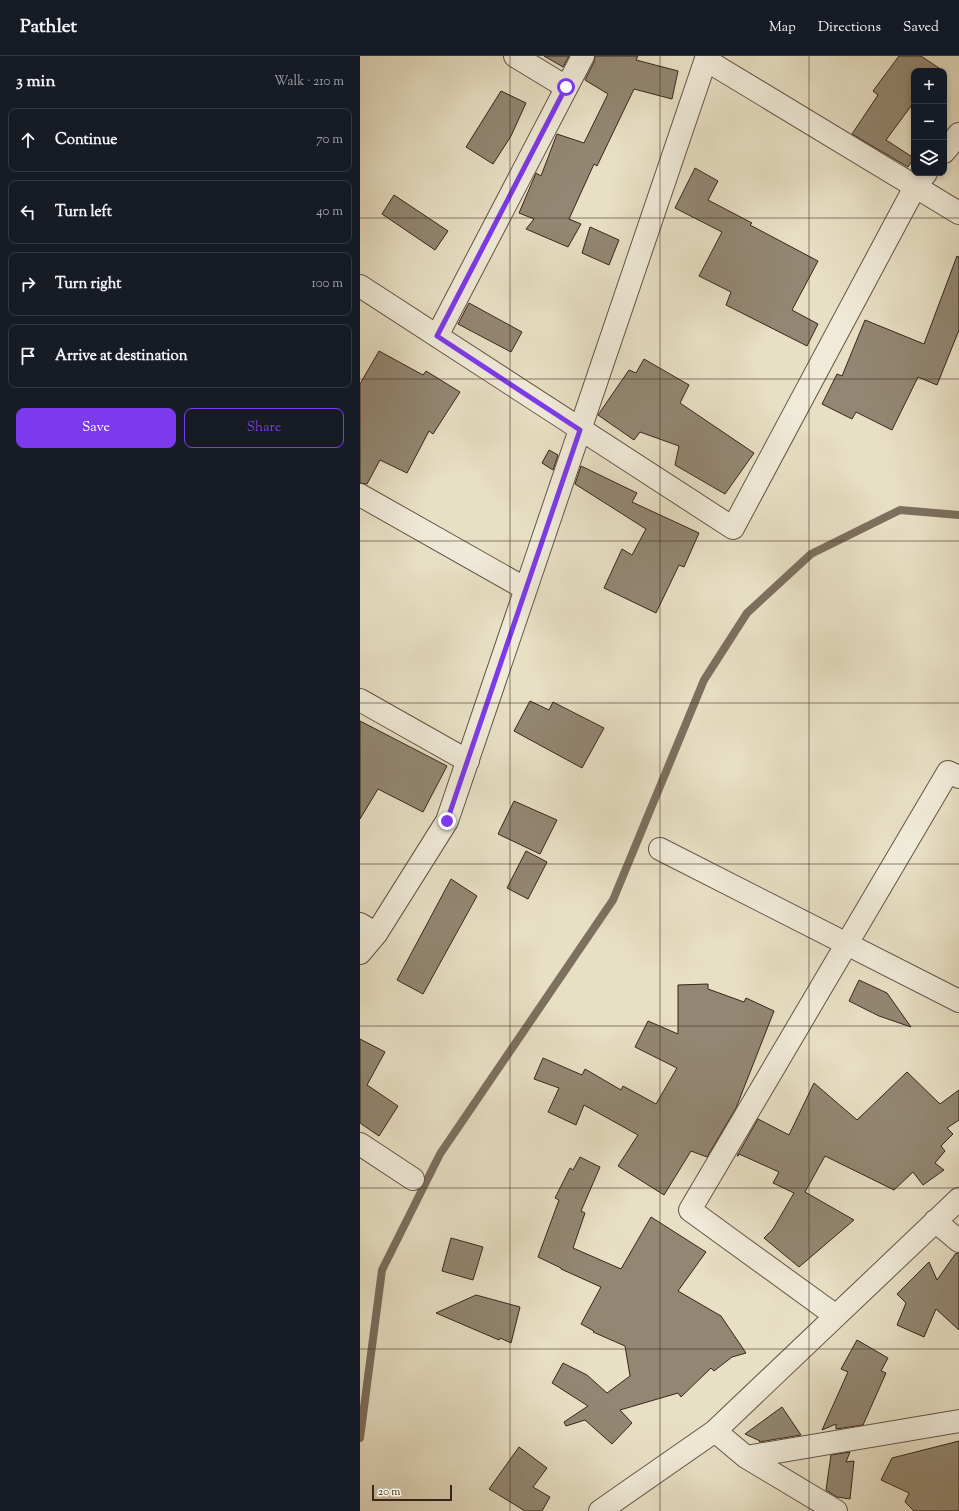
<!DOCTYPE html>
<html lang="en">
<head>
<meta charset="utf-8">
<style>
	:root { --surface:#171b24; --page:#242831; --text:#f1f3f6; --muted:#9ea1a6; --line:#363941; --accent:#7c3aed }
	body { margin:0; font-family:"Sorts Mill Goudy",serif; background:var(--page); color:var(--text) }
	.controls { position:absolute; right:12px; top:12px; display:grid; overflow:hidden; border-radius:8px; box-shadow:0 2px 6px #0003 }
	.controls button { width:36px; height:36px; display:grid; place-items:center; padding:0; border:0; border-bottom:1px solid var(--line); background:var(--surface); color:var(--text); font:20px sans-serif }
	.scale { position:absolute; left:12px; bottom:10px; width:80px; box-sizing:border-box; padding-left:4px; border:2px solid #36271a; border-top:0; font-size:11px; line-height:14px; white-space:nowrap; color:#36271a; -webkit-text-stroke:3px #f0ebd9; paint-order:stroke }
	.stop { position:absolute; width:12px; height:12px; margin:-9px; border:3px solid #7c3aed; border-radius:50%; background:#fff }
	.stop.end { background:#7c3aed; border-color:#fff; box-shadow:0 1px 4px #0008 }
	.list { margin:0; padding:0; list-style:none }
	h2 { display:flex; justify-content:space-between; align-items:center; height:52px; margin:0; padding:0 16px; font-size:17px }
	h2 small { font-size:13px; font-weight:400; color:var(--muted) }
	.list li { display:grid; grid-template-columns:26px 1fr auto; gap:12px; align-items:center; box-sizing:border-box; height:64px; margin:0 8px 8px; padding:0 8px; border:1px solid var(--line); border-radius:8px }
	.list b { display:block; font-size:15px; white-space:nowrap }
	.list em { font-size:13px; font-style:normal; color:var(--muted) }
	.actions { display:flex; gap:8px; padding:12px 16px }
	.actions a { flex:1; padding:9px 0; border:1px solid var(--accent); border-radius:8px; text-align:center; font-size:14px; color:var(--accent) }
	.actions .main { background:var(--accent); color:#fff }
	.icon { flex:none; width:22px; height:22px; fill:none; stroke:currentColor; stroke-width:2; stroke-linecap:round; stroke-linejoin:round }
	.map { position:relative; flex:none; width:599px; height:1455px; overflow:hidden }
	header { display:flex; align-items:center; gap:24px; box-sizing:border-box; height:56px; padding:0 20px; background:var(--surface); border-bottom:1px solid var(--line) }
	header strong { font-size:19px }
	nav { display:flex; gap:22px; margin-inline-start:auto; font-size:14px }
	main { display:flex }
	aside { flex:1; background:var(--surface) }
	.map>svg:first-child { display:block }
</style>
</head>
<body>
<header>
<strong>Pathlet</strong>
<nav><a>Map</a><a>Directions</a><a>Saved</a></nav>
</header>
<main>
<aside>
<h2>3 min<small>Walk · 210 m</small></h2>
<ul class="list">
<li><svg class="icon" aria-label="ahead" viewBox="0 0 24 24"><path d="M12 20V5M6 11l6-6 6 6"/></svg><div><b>Continue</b></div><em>70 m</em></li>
<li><svg class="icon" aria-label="left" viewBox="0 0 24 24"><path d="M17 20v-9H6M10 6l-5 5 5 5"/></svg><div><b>Turn left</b></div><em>40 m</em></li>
<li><svg class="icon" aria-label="right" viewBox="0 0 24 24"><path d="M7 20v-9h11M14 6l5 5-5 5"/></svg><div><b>Turn right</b></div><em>100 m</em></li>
<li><svg class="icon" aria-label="arrive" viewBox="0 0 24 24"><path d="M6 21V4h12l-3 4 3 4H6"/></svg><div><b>Arrive at destination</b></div></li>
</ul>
<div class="actions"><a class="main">Save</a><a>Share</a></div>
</aside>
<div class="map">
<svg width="599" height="1455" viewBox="0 0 599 1455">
	<rect width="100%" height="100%" fill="#e8e0c5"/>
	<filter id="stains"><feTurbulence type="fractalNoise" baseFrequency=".005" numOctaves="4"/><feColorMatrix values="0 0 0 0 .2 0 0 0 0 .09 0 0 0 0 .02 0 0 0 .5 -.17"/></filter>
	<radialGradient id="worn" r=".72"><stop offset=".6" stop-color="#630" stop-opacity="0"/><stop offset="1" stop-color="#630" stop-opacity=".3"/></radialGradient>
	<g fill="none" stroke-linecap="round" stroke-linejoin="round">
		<path stroke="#7c705e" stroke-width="8" d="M 0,1382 L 22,1214 L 80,1098 L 253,844 L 344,624 L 387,557 L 451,498 L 540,454 L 599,459"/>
	</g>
	<path fill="#938773" stroke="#36271a" d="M 184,0 L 209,0 L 203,11 Z
		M 235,0 L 278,0 L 276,4 L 318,15 L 312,43 L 274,33 L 237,110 L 234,108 L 209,163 L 221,168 L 208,191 L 166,173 L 174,163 L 159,157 L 176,117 L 181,120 L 197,78 L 224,87 L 248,38 L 225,24 L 234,6 Z
		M 539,0 L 561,0 L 579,12 L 577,15 L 554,15 L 554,46 L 526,84 L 554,102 L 548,111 L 492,78 L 518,39 L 513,35 Z
		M 141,35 L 166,47 L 151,80 L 133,108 L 106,91 Z
		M 335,112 L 358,125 L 348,144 L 392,167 L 390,169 L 458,205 L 432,254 L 458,268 L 447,290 L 366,249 L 371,236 L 339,220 L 362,176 L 315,152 Z
		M 34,139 L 88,175 L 75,194 L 22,158 Z
		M 230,171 L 259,184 L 249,209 L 222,197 Z
		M 597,200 L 599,201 L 599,274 L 577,329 L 558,321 L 532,374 L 496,356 L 492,363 L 462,348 L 477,318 L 482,320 L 505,264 L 564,288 Z
		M 109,247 L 162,276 L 151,296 L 98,268 Z
		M 19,295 L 63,319 L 66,315 L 100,336 L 73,378 L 69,375 L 47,417 L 20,404 L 7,428 L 0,427 L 0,328 Z
		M 284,303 L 329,329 L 320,347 L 394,397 L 365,438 L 315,409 L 319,390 L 280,376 L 274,384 L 238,359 L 269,314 L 276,317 Z
		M 189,394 L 198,399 L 193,414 L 182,407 Z
		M 221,410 L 277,437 L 272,446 L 339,477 L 324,511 L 319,509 L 296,557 L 244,532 L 262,493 L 272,499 L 286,473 L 215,428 Z
		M 170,645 L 189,654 L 193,646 L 244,672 L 222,712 L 154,675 Z
		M 0,665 L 87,710 L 63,756 L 18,733 L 0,763 Z
		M 154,745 L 197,764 L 180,798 L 138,778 Z
		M 166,795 L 187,806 L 168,843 L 147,832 Z
		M 91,823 L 117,840 L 63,938 L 37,924 Z
		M 499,924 L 527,937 L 551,971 L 519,960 L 489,945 Z
		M 348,928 L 348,933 L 384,946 L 386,942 L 414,955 L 376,1052 L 347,1101 L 331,1095 L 304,1139 L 258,1110 L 278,1079 L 224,1049 L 216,1069 L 188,1056 L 199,1032 L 174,1023 L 183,1002 L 222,1019 L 225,1013 L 261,1034 L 263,1030 L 296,1048 L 317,1012 L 275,991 L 288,965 L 318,978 L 318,929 Z
		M 0,983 L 25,996 L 7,1029 L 38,1050 L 19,1080 L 0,1067 Z
		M 547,1016 L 580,1048 L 599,1034 L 599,1064 L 587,1072 L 593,1078 L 581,1090 L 585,1095 L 575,1107 L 584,1114 L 563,1129 L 553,1116 L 534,1134 L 465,1100 L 445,1136 L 494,1164 L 439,1211 L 404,1182 L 413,1173 L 434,1137 L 413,1127 L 419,1116 L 379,1098 L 378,1100 L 377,1100 L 398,1063 L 429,1079 L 454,1027 L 497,1064 Z
		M 220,1101 L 240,1111 L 221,1155 L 225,1157 L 213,1192 L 261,1213 L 291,1161 L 346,1196 L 318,1235 L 361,1260 L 386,1297 L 372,1301 L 354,1315 L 351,1312 L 321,1341 L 318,1337 L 260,1354 L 272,1367 L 252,1388 L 225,1364 L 206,1370 L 204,1366 L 228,1350 L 192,1327 L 203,1307 L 227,1319 L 247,1337 L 270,1320 L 265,1290 L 233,1276 L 234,1275 L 221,1268 L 241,1231 L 201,1213 L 201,1212 L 178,1201 L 199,1144 L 195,1142 L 210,1112 L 213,1114 Z
		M 91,1182 L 123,1191 L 113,1224 L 82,1215 Z
		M 596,1197 L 599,1197 L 599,1274 L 576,1253 L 564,1281 L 537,1269 L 546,1247 L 537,1238 L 569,1206 L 577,1224 Z
		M 116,1239 L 160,1251 L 151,1287 L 140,1282 L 139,1284 L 76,1257 Z
		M 497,1284 L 528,1302 L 521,1315 L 526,1317 L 503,1369 L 476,1373 L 476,1368 L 462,1374 L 488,1316 L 481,1313 Z
		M 422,1351 L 441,1379 L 399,1386 L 400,1385 L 385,1378 Z
		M 599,1385 L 599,1455 L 554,1455 L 545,1446 L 549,1437 L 521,1424 L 532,1402 Z
		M 159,1391 L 187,1412 L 173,1431 L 190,1441 L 182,1455 L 165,1455 L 129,1433 Z
		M 490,1396 L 486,1406 L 494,1405 L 490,1443 L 477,1441 L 466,1434 L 471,1399 Z"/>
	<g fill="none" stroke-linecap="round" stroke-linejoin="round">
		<g stroke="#625545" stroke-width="24">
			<path id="minor" d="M 155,0 L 206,31
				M 346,4 L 599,157
				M 584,96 L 599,78
				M 0,230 L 373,472 L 555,131 L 566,117
				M 77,280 L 223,0
				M 0,439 L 166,533
				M 0,644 L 108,705
				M 300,793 L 599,945
				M 0,868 L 16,878
				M 0,897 L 16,878 L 87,765 L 347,0
				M 0,1088 L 53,1123
				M 575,1165 L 599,1185
				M 476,1260 L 330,1154 L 588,716 L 599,721
				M 355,1375 L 386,1401 L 476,1455
				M 386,1401 L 599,1365
				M 240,1455 L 355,1375 L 599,1143"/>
		</g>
		<use href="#minor" stroke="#f0ebd9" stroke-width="22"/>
	</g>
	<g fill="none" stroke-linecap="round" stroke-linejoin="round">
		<path stroke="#7c3aed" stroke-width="5" d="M 87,765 L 220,374 L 77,280 L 206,31"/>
	</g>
	<path fill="none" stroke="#36271a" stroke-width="1" stroke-opacity="0.55" d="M 150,0 L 150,1455M 300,0 L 300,1455M 449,0 L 449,1455M 0,162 L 599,162M 0,323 L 599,323M 0,485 L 599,485M 0,647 L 599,647M 0,808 L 599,808M 0,970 L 599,970M 0,1132 L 599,1132M 0,1293 L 599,1293"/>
	<rect width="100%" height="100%" filter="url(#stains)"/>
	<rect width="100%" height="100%" fill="url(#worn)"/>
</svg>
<div class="controls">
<button>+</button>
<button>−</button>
<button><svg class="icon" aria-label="layers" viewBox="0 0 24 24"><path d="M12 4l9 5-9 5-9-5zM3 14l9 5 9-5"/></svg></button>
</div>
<div class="scale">20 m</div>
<div class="stop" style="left:206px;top:31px"></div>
<div class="stop end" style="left:87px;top:765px"></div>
</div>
</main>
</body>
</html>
